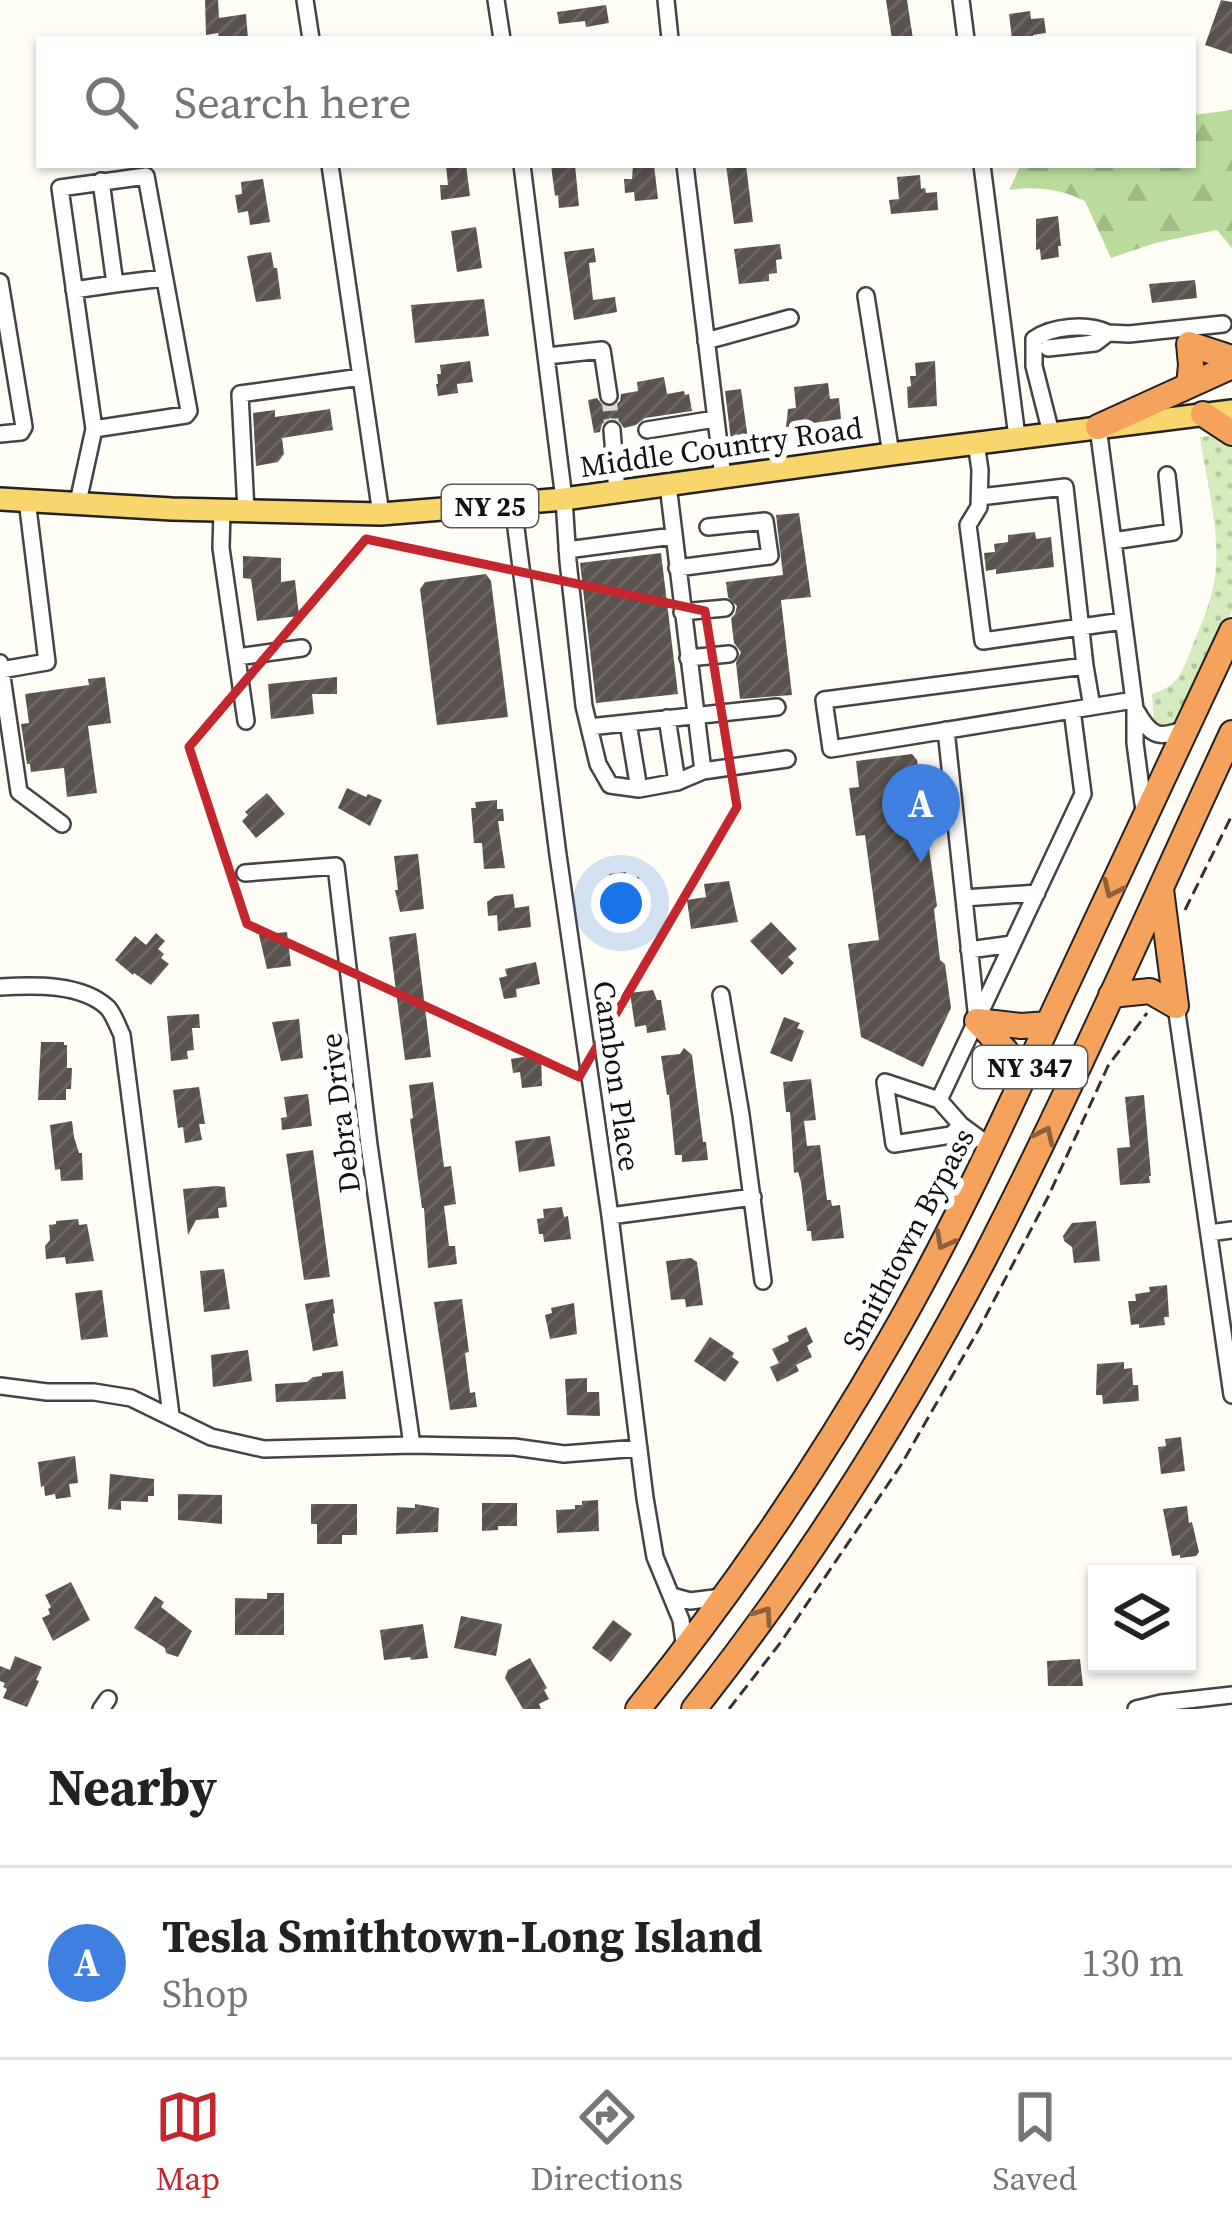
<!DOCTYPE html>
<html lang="en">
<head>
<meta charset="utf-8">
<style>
	:root { --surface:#fff; --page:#f2f2f2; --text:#222; --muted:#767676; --line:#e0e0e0; --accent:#c4262e }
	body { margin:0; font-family:"Source Serif 4",serif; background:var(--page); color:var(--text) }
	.controls { position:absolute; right:36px; bottom:36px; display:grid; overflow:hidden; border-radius:0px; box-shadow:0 3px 9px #0004 }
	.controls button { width:108px; height:108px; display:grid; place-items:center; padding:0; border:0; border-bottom:3px solid var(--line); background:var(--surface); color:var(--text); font:60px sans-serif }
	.you { position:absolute; left:621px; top:903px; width:42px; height:42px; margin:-30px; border:9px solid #fff; border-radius:50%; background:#1a73e8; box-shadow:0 0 0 18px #1a73e833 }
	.badge { display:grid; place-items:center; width:78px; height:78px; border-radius:50%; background:var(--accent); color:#fff; font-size:39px; font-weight:700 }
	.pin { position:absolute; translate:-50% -99px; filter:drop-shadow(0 3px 6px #0008) }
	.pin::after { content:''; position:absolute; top:63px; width:42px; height:36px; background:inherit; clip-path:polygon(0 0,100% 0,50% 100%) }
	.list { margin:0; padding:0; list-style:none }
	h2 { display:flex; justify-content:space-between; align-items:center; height:156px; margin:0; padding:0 48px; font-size:51px }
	h2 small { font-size:39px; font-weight:400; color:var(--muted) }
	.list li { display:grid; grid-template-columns:78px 1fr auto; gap:36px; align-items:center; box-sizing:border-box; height:192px; padding:0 48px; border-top:3px solid var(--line) }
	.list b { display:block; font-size:45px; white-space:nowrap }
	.list p { margin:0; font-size:39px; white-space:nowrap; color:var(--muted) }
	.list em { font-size:39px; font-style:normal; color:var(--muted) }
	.icon { flex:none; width:66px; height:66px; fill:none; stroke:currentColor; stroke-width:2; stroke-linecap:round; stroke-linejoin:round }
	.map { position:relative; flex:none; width:1232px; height:1709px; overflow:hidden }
	.search { position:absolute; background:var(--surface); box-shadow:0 3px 9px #0004; left:36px; right:36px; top:36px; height:132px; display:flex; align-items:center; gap:30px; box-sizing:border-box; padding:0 42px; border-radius:0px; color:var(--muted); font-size:45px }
	.sheet { height:348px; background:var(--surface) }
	nav { display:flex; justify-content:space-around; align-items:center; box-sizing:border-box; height:168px; border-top:3px solid var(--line); background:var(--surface); font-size:33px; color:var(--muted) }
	nav a { display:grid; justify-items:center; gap:6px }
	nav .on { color:var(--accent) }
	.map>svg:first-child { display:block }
</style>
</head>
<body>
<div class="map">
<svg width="1232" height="1709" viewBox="0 0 1232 1709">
	<defs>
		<pattern id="grass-dots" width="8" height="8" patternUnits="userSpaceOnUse" patternTransform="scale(3)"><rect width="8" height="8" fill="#d5ebbd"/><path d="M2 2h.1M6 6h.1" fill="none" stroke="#b6c8a1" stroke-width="1.8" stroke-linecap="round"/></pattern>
		<pattern id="forest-firs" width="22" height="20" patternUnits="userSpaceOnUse" patternTransform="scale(3)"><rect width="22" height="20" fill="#b9dc9c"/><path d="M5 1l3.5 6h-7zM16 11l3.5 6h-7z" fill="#9ebc85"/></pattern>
		<pattern id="building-hatch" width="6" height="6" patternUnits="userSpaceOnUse" patternTransform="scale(3)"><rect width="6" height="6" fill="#5a524d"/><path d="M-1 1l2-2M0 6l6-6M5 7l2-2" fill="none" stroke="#6d6662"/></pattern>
	</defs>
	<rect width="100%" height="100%" fill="#fffdf5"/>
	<path fill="url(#grass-dots)" d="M 1232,434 L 1232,611 L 1179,728 L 1171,734 L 1154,726 L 1152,694 C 1179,686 1182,672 1192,647 C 1201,625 1212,600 1215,576 C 1221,533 1206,480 1200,437 Z"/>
	<path fill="url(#forest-firs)" d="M 1232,110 L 1232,248 L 1217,230 L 1155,243 L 1111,258 L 1085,201 C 1060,189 1035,186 1009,190 L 1021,165 L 1193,165 L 1193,115 Z"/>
	<path fill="url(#building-hatch)" d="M 205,0 L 218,0 L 219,18 L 246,14 L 248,39 L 219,39 L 218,33 L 206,35 Z
		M 886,0 L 907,0 L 913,39 L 892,39 Z
		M 1221,0 L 1232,2 L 1232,54 L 1205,45 Z
		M 606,5 L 609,23 L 586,27 L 585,21 L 559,24 L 557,12 Z
		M 1030,11 L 1031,19 L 1044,18 L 1046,33 L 1033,35 L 1033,39 L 1012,39 L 1009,14 Z
		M 446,165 L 466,165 L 470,196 L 441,200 L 440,185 L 448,185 Z
		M 551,165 L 575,165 L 579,206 L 559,208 L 558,195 L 555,196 Z
		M 633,165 L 654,165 L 658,199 L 635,201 L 634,192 L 625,193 L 624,179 L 632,179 Z
		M 726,165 L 746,165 L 753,222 L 734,224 Z
		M 920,175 L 921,189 L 925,188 L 926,193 L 937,192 L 938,210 L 891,214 L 889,200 L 899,199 L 897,177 Z
		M 263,179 L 270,222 L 250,225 L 248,211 L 238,213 L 235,195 L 242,194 L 241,182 Z
		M 1058,216 L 1061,246 L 1058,246 L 1059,257 L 1041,260 L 1040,249 L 1036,250 L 1036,219 Z
		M 476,227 L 482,268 L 457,272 L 451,231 Z
		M 780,244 L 782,259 L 776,260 L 777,273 L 769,274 L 769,281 L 739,284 L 734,249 Z
		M 594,248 L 596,262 L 589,263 L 593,300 L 615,297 L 617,312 L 574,320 L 564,252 Z
		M 271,252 L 274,268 L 277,268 L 281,299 L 256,302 L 247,256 Z
		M 1195,280 L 1197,298 L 1152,303 L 1149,284 Z
		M 484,299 L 489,336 L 415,343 L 411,305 Z
		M 470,361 L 473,382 L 457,384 L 458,393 L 438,396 L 436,384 L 438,384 L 437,374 L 441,374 L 440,365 Z
		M 935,361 L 937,406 L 908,408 L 907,387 L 911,386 L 910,376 L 916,376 L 915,363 Z
		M 664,377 L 667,394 L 684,391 L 685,395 L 689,394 L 692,411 L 645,418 L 636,425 L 624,428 L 618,420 L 610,418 L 602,424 L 600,432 L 594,433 L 588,400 L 597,398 L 604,407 L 612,408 L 620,401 L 621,394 L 638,391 L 637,382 Z
		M 828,383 L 830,399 L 839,398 L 841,419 L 786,427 L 788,409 L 796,408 L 794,387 Z
		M 741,389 L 749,447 L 732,449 L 725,391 Z
		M 330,409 L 333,430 L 282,438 L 284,454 L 278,462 L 256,466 L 253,413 L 275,410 L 275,417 Z
		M 799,513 L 811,597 L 781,600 L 792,695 L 740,699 L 736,663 L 741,652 L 734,643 L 731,618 L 735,614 L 737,606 L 728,597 L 726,582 L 783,575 L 776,515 Z
		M 1035,532 L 1036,539 L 1051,537 L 1054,567 L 996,574 L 996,569 L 986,571 L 984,553 L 995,552 L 994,544 L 1008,542 L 1008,535 Z
		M 661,553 L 678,694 L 596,703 L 580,563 Z
		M 243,556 L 281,558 L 281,582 L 295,580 L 299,616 L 257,621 L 251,579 L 243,578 Z
		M 486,574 L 491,581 L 508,717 L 437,725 L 420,589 L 425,582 Z
		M 105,677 L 111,723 L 88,726 L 97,793 L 67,797 L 64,768 L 31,772 L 30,764 L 27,764 L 21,724 L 29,723 L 25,694 L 89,685 L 88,679 Z
		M 337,677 L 337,694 L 312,694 L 314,714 L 271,719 L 268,684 Z
		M 912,754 L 917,760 L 937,906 L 934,909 L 940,960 L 945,964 L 951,1008 L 923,1067 L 861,1037 L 848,944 L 879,940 L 865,835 L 856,836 L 849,788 L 859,787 L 856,761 Z
		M 347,788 L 366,797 L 368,794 L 382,800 L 370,826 L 338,808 Z
		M 267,793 L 285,814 L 256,838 L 242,821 L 248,815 L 245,812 Z
		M 497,800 L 497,809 L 503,809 L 504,821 L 498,821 L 505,868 L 484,869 L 482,843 L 474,843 L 471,808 L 476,808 L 475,802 Z
		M 418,854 L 424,909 L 400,912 L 395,890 L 398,890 L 394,856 Z
		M 626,872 L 626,878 L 639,877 L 642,910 L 616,912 L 616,904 L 611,904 L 609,874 Z
		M 729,881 L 738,922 L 691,929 L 687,900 L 706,897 L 704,884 Z
		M 513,894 L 515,908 L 529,906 L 531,927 L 498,931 L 497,915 L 488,916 L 487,902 L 495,896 Z
		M 771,922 L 797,949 L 788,957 L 794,963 L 782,975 L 750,941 Z
		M 287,932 L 291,966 L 267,969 L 259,935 Z
		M 156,933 L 165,941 L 158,949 L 164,954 L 161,958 L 169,964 L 151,985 L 134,973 L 133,975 L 115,960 L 135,936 L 146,945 Z
		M 416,933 L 431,1057 L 405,1060 L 389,937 Z
		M 536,962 L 540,984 L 516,989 L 517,997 L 504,999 L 499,978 L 507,976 L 505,969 Z
		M 653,990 L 657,1000 L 661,1000 L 666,1030 L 647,1033 L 646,1025 L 635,1027 L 630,993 Z
		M 199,1014 L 200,1028 L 192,1028 L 194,1050 L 187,1051 L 188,1059 L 171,1061 L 167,1016 Z
		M 784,1017 L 800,1023 L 797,1028 L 804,1031 L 792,1062 L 770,1053 Z
		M 299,1019 L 303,1058 L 281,1061 L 272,1022 Z
		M 41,1042 L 64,1042 L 64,1045 L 67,1045 L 67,1068 L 72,1068 L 71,1089 L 66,1089 L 66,1100 L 38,1100 Z
		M 684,1048 L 692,1055 L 703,1142 L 706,1142 L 708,1160 L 682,1162 L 682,1155 L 675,1155 L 669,1095 L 667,1095 L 661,1056 L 680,1054 Z
		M 541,1054 L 542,1086 L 522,1088 L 520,1072 L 513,1073 L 511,1059 Z
		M 811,1079 L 816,1120 L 804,1121 L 807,1146 L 820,1145 L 827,1200 L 831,1200 L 832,1206 L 840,1205 L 844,1238 L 812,1241 L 811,1231 L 807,1231 L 801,1182 L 798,1172 L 794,1173 L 790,1112 L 786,1112 L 783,1082 Z
		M 433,1082 L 444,1167 L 451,1166 L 456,1204 L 444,1206 L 449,1246 L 455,1246 L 457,1264 L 428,1268 L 424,1208 L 422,1208 L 410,1119 L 413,1118 L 409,1085 Z
		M 199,1087 L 205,1124 L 199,1124 L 202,1140 L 185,1143 L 183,1127 L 178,1128 L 173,1090 Z
		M 308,1094 L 312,1126 L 282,1130 L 281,1118 L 287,1117 L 284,1097 Z
		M 1144,1095 L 1151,1176 L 1149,1176 L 1150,1183 L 1120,1185 L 1117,1148 L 1130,1147 L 1125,1097 Z
		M 72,1121 L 74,1137 L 79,1153 L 82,1153 L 83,1180 L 61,1181 L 60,1169 L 55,1170 L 50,1125 Z
		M 550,1136 L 555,1166 L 519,1172 L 515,1141 Z
		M 313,1150 L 330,1277 L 304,1280 L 286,1154 Z
		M 217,1186 L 225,1187 L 227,1207 L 218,1208 L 219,1218 L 196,1220 L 188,1235 L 183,1189 Z
		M 562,1207 L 564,1217 L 568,1216 L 571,1239 L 544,1242 L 543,1234 L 539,1234 L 537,1219 L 544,1218 L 543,1209 Z
		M 78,1219 L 79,1225 L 87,1224 L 94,1261 L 66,1264 L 65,1257 L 46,1259 L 45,1246 L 50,1240 L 49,1225 L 56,1224 L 56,1221 Z
		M 1096,1221 L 1100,1261 L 1074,1263 L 1072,1247 L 1064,1241 L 1063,1236 L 1072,1223 Z
		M 691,1258 L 697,1262 L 703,1305 L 686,1307 L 685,1299 L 671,1300 L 666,1261 Z
		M 224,1269 L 230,1309 L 204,1312 L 200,1271 Z
		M 1167,1285 L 1169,1317 L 1164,1317 L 1165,1325 L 1139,1328 L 1139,1324 L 1131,1325 L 1128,1301 L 1136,1301 L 1135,1294 L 1150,1292 L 1149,1287 Z
		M 102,1290 L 108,1337 L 81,1340 L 75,1293 Z
		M 333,1299 L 335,1313 L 333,1314 L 338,1346 L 313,1351 L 305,1304 Z
		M 462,1299 L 469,1352 L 465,1353 L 470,1393 L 475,1392 L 477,1407 L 450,1410 L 434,1302 Z
		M 574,1303 L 577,1334 L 550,1339 L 545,1315 L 552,1313 L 551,1308 Z
		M 806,1327 L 813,1342 L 807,1346 L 812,1357 L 796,1365 L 799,1371 L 777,1382 L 770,1367 L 779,1363 L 772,1349 L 789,1341 L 787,1336 Z
		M 710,1337 L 734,1353 L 732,1357 L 739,1362 L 725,1382 L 694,1361 Z
		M 248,1350 L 252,1381 L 213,1387 L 211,1355 Z
		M 1124,1362 L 1124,1369 L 1132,1368 L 1133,1385 L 1138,1385 L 1139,1401 L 1103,1404 L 1102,1395 L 1096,1395 L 1097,1364 Z
		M 343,1371 L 346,1399 L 276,1402 L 275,1384 L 307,1382 L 313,1377 L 322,1376 L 322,1373 Z
		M 587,1378 L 587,1392 L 599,1392 L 600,1416 L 567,1415 L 565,1379 Z
		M 1181,1437 L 1185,1471 L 1161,1474 L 1158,1447 L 1166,1446 L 1165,1439 Z
		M 75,1456 L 78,1483 L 69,1484 L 71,1497 L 56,1499 L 55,1494 L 45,1496 L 44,1486 L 41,1487 L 38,1462 Z
		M 110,1474 L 154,1479 L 154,1496 L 148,1496 L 148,1502 L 121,1501 L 121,1510 L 108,1509 Z
		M 178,1494 L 222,1495 L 222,1524 L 178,1520 Z
		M 598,1500 L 599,1531 L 557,1533 L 556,1510 L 575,1509 L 575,1505 L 582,1505 L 582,1501 Z
		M 482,1503 L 517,1503 L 517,1526 L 498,1526 L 498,1530 L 482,1531 Z
		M 311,1504 L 357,1504 L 357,1535 L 342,1535 L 342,1544 L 317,1544 L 317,1524 L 311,1524 Z
		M 415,1504 L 439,1508 L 438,1532 L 396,1534 L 397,1507 L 415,1508 Z
		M 1187,1506 L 1189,1523 L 1192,1522 L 1199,1552 L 1196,1556 L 1180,1558 L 1180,1555 L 1172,1556 L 1163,1509 Z
		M 71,1582 L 90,1620 L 53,1641 L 42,1618 L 50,1614 L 48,1609 L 51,1607 L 45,1595 Z
		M 267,1593 L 284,1593 L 284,1635 L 235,1635 L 235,1598 L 267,1599 Z
		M 155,1596 L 164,1602 L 161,1607 L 192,1631 L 178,1657 L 166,1653 L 165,1648 L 134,1628 Z
		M 461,1616 L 502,1624 L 496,1656 L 454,1648 Z
		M 613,1620 L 632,1634 L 611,1662 L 592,1648 Z
		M 423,1624 L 428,1658 L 411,1660 L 410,1657 L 384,1660 L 380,1630 Z
		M 15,1656 L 42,1667 L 36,1680 L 39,1681 L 27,1707 L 3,1698 L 7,1689 L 3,1687 L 5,1683 L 0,1681 L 0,1666 L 10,1670 Z
		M 530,1658 L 547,1688 L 544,1690 L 549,1699 L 539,1704 L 541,1709 L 523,1709 L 505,1678 L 508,1670 Z
		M 1080,1659 L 1083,1686 L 1048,1686 L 1047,1661 Z"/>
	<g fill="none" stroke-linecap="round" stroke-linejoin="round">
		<path stroke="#dbdad3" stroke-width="15" stroke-dasharray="15 8" stroke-linecap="butt" d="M 609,396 L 612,430"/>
		<g stroke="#444" stroke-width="20">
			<path id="minor" d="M 305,0 L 311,39
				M 496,0 L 502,39
				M 666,0 L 670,39
				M 961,0 L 966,39
				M 330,165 L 381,514
				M 522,165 L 564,499 L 568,561 L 584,706 L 598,764 L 610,785 L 639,789 L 677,782 L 703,771 L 787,759
				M 685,165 L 723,477
				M 982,165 L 1017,437
				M 101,181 L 115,284 L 163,278
				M 0,282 L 24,427 L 21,432 L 0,434
				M 74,290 L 115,284
				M 866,296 L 891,454
				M 706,341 L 790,318
				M 1048,348 L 1095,343 L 1108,333 L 1129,334 L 1223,324
				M 547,356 L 602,350 L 609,396
				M 1098,427 L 1135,709 L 1135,743 L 1144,811
				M 612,430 L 617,492
				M 647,430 L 715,419
				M 1051,433 L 1034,366 L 1034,339 C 1052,326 1088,323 1108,333
				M 976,443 L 980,470 L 979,507 L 968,525 L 983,641 L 1123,621
				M 668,485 L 703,771
				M 980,497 L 1065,487 L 1085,666
				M 78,502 L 94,429 L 60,188 L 146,176 L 189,411 L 186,415 L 94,429
				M 513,505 L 558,855 L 610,1216 L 645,1498 L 655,1557 L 681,1620 L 685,1650
				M 222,511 L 221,548 L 246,721
				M 246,511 L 240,394 L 361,377
				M 1113,541 L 1173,532 L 1167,475
				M 567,550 L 673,536
				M 677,568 L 770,556 L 765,521 L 708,527
				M 682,612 L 725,608
				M 237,657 L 302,648
				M 688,658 L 729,654
				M 0,663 L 19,792 L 62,824
				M 1,670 L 47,662 L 27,500
				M 1072,710 L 831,749 L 824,700 L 1085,666 L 1092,707
				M 1137,712 C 1152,738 1160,739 1187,728
				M 667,718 L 677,782
				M 628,723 L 639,789
				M 589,727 L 777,707
				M 946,730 L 977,1020
				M 245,873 L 336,866 L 369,1145 L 412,1445
				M 964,898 L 1037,893
				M 969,950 L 1012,944
				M 0,987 C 33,985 82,983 108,1008 C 114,1015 118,1027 122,1035 L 171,1415
				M 721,995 L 741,1115 L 763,1281
				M 1176,1006 L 1232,1395
				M 939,1100 L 885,1082 L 894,1144 L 951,1135 L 961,1125
				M 991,1147 L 961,1125 L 939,1100 L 1083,794 L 1072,710 L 1134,700
				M 610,1216 L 753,1197
				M 1209,1233 L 1232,1230
				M 0,1386 L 47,1392 L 94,1392 L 131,1398 L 211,1437 L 264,1449 L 412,1445 L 514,1447 L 564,1454 L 639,1448
				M 672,1596 L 690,1601 L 722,1597
				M 101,1709 L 108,1699
				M 1136,1709 L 1161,1703 L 1232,1695"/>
		</g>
		<g stroke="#222" stroke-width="26">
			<path id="major" d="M 0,499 L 172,509 L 381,514 L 564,499 L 891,454 L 1232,411"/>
		</g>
		<g stroke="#222" stroke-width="28">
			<path id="highway" d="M 1189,385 L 1191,365 L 1189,344 L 1232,358
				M 1203,414 L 1232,433
				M 1098,427 L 1232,366
				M 1161,889 L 1176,1006
				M 1111,995 L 1150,991 L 1176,1006
				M 977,1021 L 1005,1050 L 1025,1078
				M 977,1021 L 1021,1026 L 1048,1024
				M 638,1709 C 731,1594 815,1471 889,1342 C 951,1235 1003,1122 1055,1009 C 1114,883 1173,757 1232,631
				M 694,1709 C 805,1569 901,1417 984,1259 C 1073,1087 1150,909 1232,733"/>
		</g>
		<path stroke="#333" stroke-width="3" stroke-dasharray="12 6" stroke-linecap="butt" d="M 1185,910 L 1232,815
			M 729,1709 L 781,1642 L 901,1465 L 979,1329 L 1048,1197 L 1108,1066 L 1147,1013"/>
		<use href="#minor" stroke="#fff" stroke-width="15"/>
		<use href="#major" stroke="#f9d66b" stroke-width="21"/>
		<use href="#highway" stroke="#f5a25d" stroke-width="24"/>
	</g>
	<defs><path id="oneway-chevron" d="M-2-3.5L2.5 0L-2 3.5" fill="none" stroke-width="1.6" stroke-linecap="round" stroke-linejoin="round" transform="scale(3)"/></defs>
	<g stroke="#8e613b">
		<use href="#oneway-chevron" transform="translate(1112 889) rotate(115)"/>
		<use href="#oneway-chevron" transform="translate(1045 1135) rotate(-64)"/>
		<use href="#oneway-chevron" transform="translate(944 1241) rotate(118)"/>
		<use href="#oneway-chevron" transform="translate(764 1615) rotate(-55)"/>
	</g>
	<path fill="none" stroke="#c4262e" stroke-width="9" stroke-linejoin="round" d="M 366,539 L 705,611 L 737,807 L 579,1077 L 247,924 L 189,747 Z"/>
	<g text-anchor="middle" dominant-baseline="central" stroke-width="12" stroke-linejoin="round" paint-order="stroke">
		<g fill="#fff" stroke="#585858" stroke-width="3">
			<rect x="442" y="485" width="96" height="42" rx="9"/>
			<rect x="973" y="1046" width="114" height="42" rx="9"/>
		</g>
		<g font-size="27" font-weight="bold" fill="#111">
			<text x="490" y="506">NY 25</text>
			<text x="1030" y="1067">NY 347</text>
		</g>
		<g font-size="30" fill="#111" stroke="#fff">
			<text transform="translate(721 447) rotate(-8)">Middle Country Road</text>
			<text transform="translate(617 1076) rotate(82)">Cambon Place</text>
			<text transform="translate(340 1113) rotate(-97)">Debra Drive</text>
			<text transform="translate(908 1239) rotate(-62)">Smithtown Bypass</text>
		</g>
	</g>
</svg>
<div class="controls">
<button><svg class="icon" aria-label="layers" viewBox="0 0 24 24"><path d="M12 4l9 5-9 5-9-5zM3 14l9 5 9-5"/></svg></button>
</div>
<div class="you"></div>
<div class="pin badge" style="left:921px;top:863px;background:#3f7fe0">A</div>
<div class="search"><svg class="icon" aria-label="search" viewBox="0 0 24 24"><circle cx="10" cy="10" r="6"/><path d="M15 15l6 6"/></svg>Search here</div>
</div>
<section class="sheet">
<h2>Nearby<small></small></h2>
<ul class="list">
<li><span class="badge" style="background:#3f7fe0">A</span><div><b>Tesla Smithtown-Long Island</b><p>Shop</p></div><em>130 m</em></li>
</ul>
</section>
<nav>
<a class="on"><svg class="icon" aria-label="map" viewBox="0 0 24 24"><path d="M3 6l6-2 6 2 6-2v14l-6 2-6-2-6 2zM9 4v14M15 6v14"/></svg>Map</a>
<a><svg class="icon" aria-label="directions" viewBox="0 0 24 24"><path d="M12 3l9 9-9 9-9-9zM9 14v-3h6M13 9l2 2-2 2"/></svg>Directions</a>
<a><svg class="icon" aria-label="saved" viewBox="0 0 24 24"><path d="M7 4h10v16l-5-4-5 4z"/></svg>Saved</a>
</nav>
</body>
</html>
